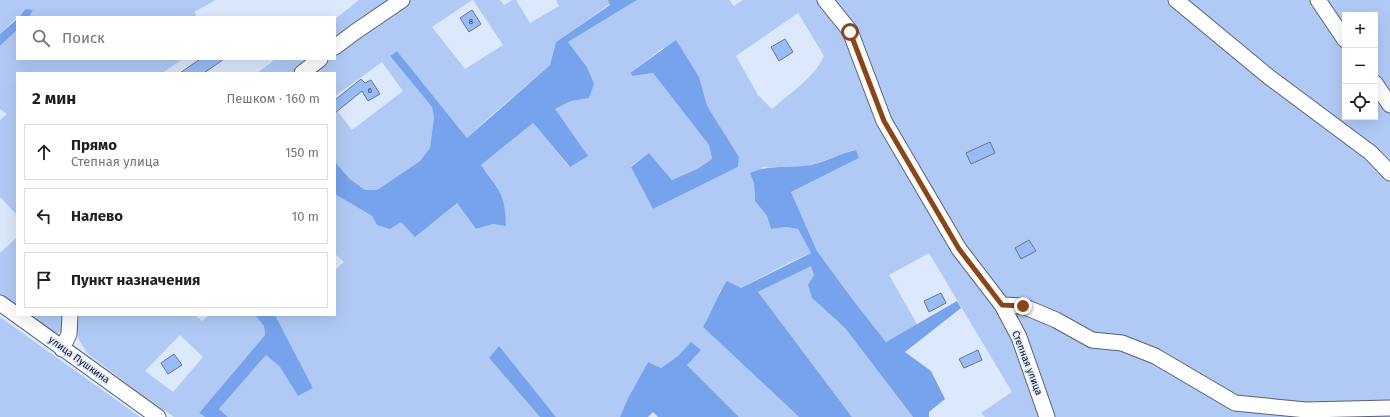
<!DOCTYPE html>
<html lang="ru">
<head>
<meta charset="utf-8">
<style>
	:root { --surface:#fff; --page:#f6f6f6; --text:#202124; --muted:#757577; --line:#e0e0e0 }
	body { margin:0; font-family:"Fira Sans",sans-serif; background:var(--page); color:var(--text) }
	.controls { position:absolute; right:12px; top:12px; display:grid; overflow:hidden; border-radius:0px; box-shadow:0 4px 16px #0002 }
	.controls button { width:36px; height:36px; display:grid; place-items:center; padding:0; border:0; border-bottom:1px solid var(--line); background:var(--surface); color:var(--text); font:20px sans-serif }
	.stop { position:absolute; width:12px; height:12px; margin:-9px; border:3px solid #8a4619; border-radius:50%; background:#fff }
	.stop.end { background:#8a4619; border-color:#fff; box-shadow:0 1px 4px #0008 }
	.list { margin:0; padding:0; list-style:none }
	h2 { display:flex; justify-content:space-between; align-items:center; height:52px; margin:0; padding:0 16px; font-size:17px }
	h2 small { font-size:13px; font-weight:400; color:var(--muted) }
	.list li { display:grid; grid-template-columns:26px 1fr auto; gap:12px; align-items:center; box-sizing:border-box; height:56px; margin:0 8px 8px; padding:0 8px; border:1px solid var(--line); border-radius:0px }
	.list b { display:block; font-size:15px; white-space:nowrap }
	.list p { margin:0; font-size:13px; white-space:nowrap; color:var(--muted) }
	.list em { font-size:13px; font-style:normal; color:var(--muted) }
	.icon { flex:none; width:22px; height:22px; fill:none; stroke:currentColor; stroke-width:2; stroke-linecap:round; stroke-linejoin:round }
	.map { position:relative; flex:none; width:1390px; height:417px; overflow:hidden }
	.search { position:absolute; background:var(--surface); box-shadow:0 4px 16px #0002; left:16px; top:16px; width:320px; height:44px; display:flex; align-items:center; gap:10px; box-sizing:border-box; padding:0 14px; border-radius:0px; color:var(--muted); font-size:15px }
	.panel { position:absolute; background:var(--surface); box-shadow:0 4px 16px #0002; left:16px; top:72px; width:320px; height:244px; border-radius:0px }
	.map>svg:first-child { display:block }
</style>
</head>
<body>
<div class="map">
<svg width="1390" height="417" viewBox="0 0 1390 417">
	<rect width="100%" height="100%" fill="#dce8fb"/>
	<path fill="#b1caf5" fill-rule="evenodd" d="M 0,0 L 216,0 L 194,12 L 197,17 L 29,17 L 33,10 L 17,17 L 0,34 Z
		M 359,0 L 394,0 L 335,42 L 335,19 Z
		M 410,0 L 472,0 L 432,27 L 465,69 L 503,45 L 473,0 L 500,0 L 504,5 L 512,0 L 516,0 L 530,23 L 559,6 L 556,0 L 608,0 L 610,4 L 556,42 L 550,65 L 494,113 L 467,138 L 397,51 L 390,56 L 432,107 L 434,117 L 430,148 L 420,161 L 377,190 L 365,190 L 350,179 L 335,162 L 335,108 L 352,130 L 403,91 L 382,62 L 335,96 L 335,73 L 311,73 L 328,59 L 335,59 L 335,53 L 358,34 Z
		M 637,0 L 729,0 L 734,6 L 743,0 L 818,0 L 849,40 L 886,135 L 1002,314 L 1042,417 L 985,417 L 981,413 L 1012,392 L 929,253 L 889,275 L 917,324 L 886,342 L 853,300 L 817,251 L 791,192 L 859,158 L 855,150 C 841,153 828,160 814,164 C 798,169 780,168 763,167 L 754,183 L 755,201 L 767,216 L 771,229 L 786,227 L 798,229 L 811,253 L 790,262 L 741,288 L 720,290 L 713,310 L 703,327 L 799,417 L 739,417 L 687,365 L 691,342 L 678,356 L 661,368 L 648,362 L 628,398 L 620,417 L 556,417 L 499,347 L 489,358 L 540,417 L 228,417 L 219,409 L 266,355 L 280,367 L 298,396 L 313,388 L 275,315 L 335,315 L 335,270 L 344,262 L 335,254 L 335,194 L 372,216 L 377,225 L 401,222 L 457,203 L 476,229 L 493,224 L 506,226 C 504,192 501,191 481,165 L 533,123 L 569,167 L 555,109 L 571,101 L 589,98 L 587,67 L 568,42 ZM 798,13 L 824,56 C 814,78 790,93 772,109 L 758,95 L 736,56 ZM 663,48 L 699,77 L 706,106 L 739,157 L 738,167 L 653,209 L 631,166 L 649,153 L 672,180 L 697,169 L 712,159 L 709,145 L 653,73 L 633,76 L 630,73 Z
		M 829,0 L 1390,0 L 1390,417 L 1050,417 L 1021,327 L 959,240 L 911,159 ZM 1345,15 L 1375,15 L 1375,117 L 1345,117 Z
		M 17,30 L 17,59 L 183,59 L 162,73 L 17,73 L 17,215 L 0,197 L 0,120 L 7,114 L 0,109 L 0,46 Z
		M 276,59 L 313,59 L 296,73 L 257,73 Z
		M 17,237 L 17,308 L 0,296 L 0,253 Z
		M 811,265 L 814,275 L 812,298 L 845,328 L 913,417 L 852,417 L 758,292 Z
		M 27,315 L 66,315 L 62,331 L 55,335 Z
		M 74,315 L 195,315 L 202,321 L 209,315 L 255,315 L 264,326 L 265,335 L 199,413 L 205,417 L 174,417 L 134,389 L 87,353 L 78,338 ZM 180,335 L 203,357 L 173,392 L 145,371 Z
		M 0,317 L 140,417 L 0,417 Z"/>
	<path fill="#77a3ec" d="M 608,0 L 637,0 L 568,42 L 587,67 L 594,84 L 589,98 L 571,101 L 555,109 L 588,156 L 570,167 L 533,123 L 481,165 C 499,191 505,191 506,226 L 493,224 L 476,229 L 457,203 L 415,237 L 401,222 L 390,229 L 377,225 L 372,216 L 335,194 L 335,162 L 350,179 L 365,190 L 377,190 L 420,161 L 430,148 L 434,117 L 432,107 L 390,56 L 397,51 L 467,138 L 550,65 L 556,42 L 610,5 Z
		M 26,9 L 33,10 L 29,17 L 19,17 Z
		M 17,19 L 17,30 L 0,46 L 0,34 Z
		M 676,40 L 699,77 L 707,106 L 739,157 L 738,167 L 653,209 L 631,167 L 649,153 L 672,180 L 697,169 L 712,159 L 709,145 L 653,73 L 633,76 L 630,73 Z
		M 856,150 L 859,158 L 791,192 L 817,251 L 853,300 L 886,342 L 957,301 L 961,308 L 905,352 L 931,371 L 945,399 L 929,412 L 929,417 L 913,417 L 845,328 L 812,298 L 808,285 L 814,275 L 811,266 L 758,292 L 852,417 L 799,417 L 703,327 C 712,312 717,295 727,281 L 741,288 L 811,253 L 798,229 L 786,227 L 771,229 L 767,216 L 755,201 L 754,183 L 750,173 C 770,164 790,169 811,165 C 826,162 840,153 856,150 Z
		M 255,315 L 275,315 L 313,388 L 298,396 L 280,367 L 266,355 L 219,409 L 228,417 L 205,417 L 199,413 L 265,335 L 264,326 Z
		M 691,342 L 701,350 L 687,365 L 739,417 L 658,417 L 653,412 L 648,417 L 620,417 L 628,398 L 648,362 L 661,368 L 678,356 Z
		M 499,346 L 556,417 L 540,417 L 489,358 Z"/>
	<path fill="#98bcf8" stroke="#6a7485" d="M 472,10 L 481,24 L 469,32 L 460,18 Z
		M 785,39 L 793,52 L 779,61 L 771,47 Z
		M 200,59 L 224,59 L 204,73 L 180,73 Z
		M 361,79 L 365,83 L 371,80 L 380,94 L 368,101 L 362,91 L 335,113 L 335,100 Z
		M 990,142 L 995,153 L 971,164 L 966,153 Z
		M 1029,240 L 1036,251 L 1021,259 L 1015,248 Z
		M 941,293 L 946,303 L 929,312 L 924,301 Z
		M 978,350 L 982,360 L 964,368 L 959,359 Z
		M 174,354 L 182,365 L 168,374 L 161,363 Z"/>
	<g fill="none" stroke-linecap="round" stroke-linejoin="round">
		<g stroke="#596272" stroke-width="17">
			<path id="minor" d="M 825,0 L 850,31 L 884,121 L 959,249 L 1002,305 L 1019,337 L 1047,417
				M 1176,0 L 1269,77 L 1371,153 L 1390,173
				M 1318,0 L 1345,40
				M 335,47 L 355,32 L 402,0
				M 302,73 L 320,59
				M 1375,83 L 1390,105
				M 0,303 L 158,417
				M 1002,305 L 1023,306 L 1056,320 L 1092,340 L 1122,343 L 1155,356 L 1235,403 L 1306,410 L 1390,408
				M 62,349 L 69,334 L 70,315"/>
		</g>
		<use href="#minor" stroke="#fff" stroke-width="15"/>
	</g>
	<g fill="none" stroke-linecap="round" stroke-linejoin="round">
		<path stroke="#8a4619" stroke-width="5" d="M 850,32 L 884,121 L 959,249 L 1002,305 L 1023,306"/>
	</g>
	<g text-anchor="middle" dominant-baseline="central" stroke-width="3" stroke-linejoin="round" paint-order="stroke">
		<g font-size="8" fill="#2f3b4e">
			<text x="471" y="21">8</text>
			<text x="370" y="90">6</text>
		</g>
		<g font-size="10" fill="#0c1016" stroke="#dce8fb">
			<text transform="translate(79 360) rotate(36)">улица Пушкина</text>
			<text transform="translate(1027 363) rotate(69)">Степная улица</text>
		</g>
	</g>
</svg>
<div class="controls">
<button>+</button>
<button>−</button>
<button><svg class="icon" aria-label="locate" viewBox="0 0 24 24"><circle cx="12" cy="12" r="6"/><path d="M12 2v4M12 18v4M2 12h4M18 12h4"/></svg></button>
</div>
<div class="stop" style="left:850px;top:32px"></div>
<div class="stop end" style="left:1023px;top:306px"></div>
<div class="search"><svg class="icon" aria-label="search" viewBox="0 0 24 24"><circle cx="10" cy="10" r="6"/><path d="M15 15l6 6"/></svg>Поиск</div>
<section class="panel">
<h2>2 мин<small>Пешком · 160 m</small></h2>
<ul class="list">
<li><svg class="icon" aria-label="ahead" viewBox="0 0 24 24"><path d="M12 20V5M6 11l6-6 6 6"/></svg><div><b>Прямо</b><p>Степная улица</p></div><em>150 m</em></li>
<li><svg class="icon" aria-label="left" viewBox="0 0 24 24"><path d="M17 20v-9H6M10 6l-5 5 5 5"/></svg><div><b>Налево</b></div><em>10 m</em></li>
<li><svg class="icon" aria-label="arrive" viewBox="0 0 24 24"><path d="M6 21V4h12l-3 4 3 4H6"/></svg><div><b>Пункт назначения</b></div></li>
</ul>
</section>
</div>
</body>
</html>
